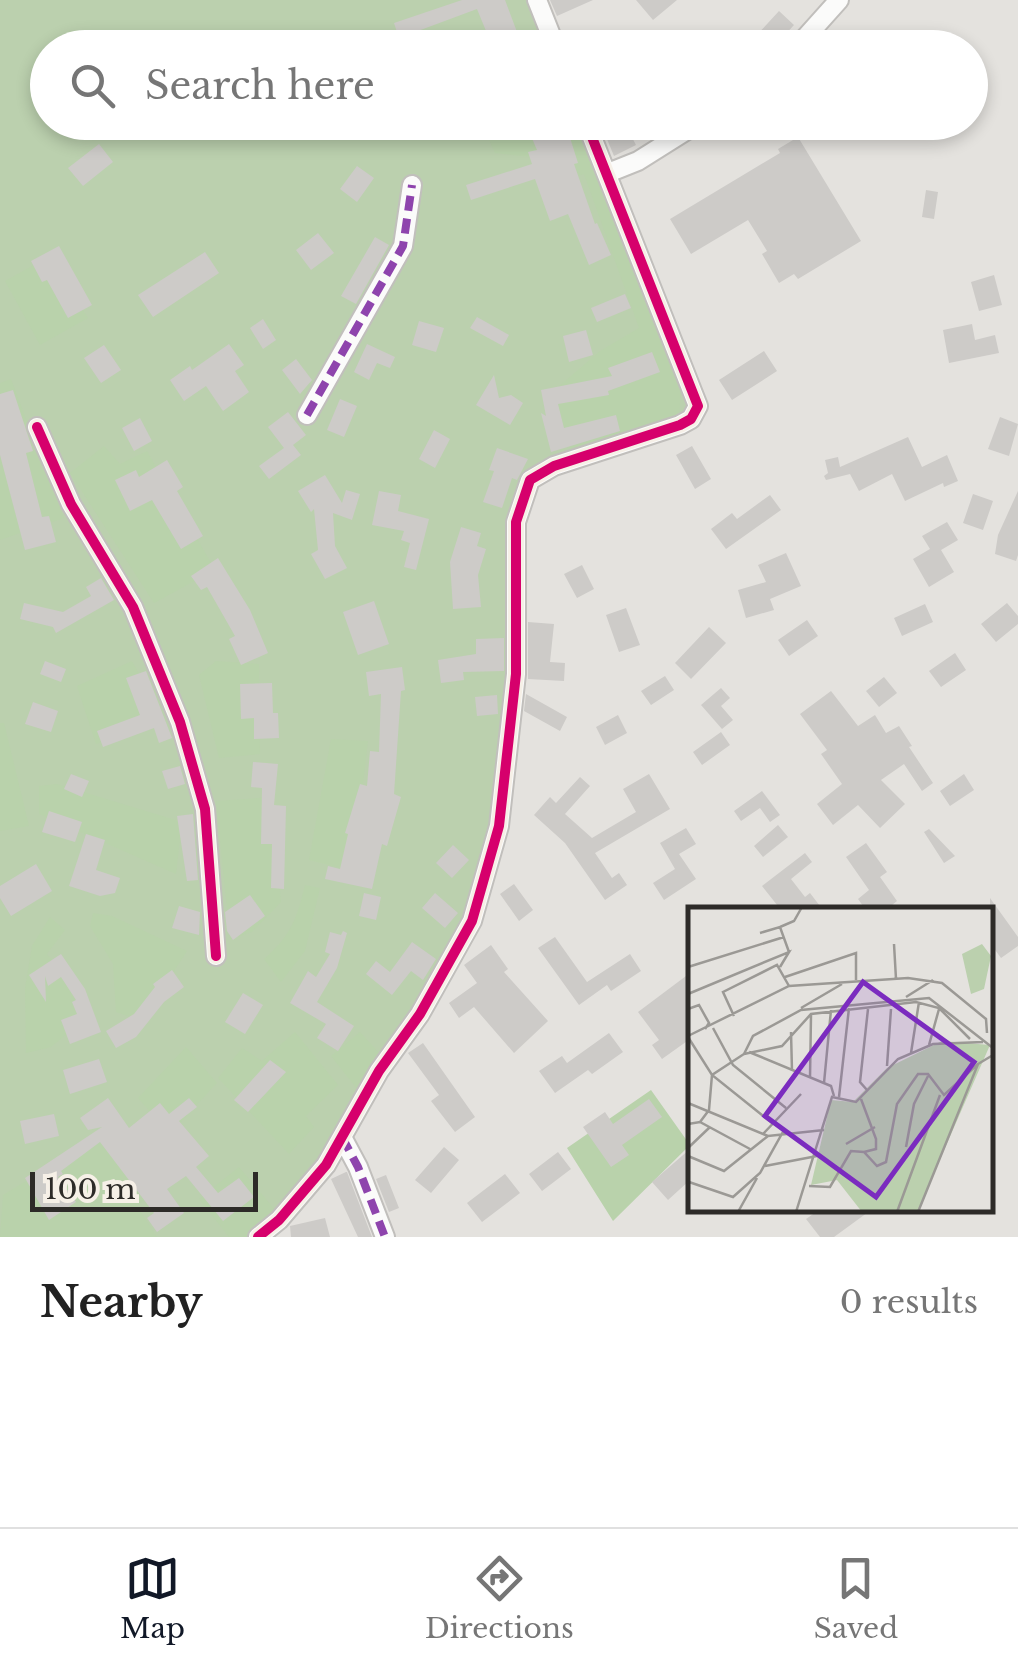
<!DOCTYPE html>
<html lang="en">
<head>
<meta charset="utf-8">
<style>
	:root { --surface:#fff; --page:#f2f2f2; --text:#222; --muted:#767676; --line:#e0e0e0; --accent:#111827 }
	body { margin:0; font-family:"Libre Baskerville",serif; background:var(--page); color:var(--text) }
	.scale { position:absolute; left:30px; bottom:25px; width:228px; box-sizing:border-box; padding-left:10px; border:5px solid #2d2b28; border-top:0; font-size:28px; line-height:35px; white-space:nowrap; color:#2d2b28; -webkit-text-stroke:8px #f6f0e7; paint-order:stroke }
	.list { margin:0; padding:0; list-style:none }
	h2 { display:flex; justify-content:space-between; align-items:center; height:130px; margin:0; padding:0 40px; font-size:42px }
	h2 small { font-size:32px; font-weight:400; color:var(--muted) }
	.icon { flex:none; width:55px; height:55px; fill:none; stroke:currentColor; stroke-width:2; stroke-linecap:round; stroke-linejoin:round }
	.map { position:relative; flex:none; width:1018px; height:1237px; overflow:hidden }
	.search { position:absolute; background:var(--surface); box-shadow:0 5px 15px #0003; left:30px; right:30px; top:30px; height:110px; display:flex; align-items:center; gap:25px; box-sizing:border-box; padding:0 35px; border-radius:55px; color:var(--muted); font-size:38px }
	.sheet { height:290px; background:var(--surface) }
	nav { display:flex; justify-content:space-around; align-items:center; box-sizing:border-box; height:140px; border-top:2px solid var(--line); background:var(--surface); font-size:28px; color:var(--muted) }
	nav a { display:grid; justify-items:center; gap:5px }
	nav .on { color:var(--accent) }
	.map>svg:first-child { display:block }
</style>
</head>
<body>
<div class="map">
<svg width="1018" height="1237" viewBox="0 0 1018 1237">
	<rect width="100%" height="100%" fill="#e4e2de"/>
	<path fill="#bbd0ae" d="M 0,0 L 534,0 L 553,47 L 48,48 L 48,122 L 583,123 L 694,410 L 554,466 L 523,499 L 502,784 L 468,920 L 367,1107 L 268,1237 L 0,1237 Z"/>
	<path fill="#b9d2ab" d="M 555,123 L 576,123 L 664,332 L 681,389 L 679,417 L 571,453 L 550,394 L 600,351 L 639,328 L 584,174 L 546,187 L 541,158 L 495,153 L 489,140 Z
		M 50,256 L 88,318 L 40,345 L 5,281 Z
		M 11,379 L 64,518 L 0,540 L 0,383 Z
		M 104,446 L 120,464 L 147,451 L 215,570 L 154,603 L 70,473 Z
		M 132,661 L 162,715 L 96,744 L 77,686 Z
		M 216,661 L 259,664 L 260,754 L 219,758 L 199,675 Z
		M 0,723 L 4,723 L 29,826 L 0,831 Z
		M 331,739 L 368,741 L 353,871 L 309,860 Z
		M 57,784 L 182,822 L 176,874 L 39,814 L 39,786 Z
		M 272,797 L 281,902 L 252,932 L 230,939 L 216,801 Z
		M 305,885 L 320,888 L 305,951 L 281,982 L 264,959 C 291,936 297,918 305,885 Z
		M 93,913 L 112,916 L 187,951 L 142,1021 L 116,1012 L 113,964 L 90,926 Z
		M 50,917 L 65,930 L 47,954 L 73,987 L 78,1025 L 51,1047 L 26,1053 L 25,988 L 32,946 Z
		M 295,1032 L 338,1085 L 306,1116 L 314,1127 L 289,1154 L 218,1078 L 242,1048 L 262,1061 Z
		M 360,1032 L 383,1057 L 358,1090 L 331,1056 Z
		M 186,1047 L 217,1083 L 170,1134 L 138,1098 Z
		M 651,1090 L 690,1145 L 613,1221 L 567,1148 Z
		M 105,1133 L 151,1194 L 137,1206 L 157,1237 L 0,1237 L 3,1195 Z
		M 239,1167 L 281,1217 L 258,1237 L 229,1237 L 199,1199 Z"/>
	<path fill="#cdcbc8" d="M 462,0 L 505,0 L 523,48 L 493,48 L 477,9 L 399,38 L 394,23 Z
		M 550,0 L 593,0 L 557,16 Z
		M 636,0 L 677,0 L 653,20 Z
		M 779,11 L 794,25 L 773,48 L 745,48 Z
		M 525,122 L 565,122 L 578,163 L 574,164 L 595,224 L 597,223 L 611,255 L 589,265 L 568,214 L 550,221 L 535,179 L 471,200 L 466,185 L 532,164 L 528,152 L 537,150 Z
		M 600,122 L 624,122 L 636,145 L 614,156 Z
		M 798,137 L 861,241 L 798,279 L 794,274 L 779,283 L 762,254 L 767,251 L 748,220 L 691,254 L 670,219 L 780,153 L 778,149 Z
		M 99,144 L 113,162 L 83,186 L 68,168 Z
		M 357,166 L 374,178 L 357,202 L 340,189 Z
		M 926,190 L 938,192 L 934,219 L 922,217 Z
		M 318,233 L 334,253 L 311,270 L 296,250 Z
		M 375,237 L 389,245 L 356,304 L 341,296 Z
		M 59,246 L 92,305 L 68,318 L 47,280 L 42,282 L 31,261 Z
		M 205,252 L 219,273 L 153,317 L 138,295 Z
		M 994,275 L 1002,305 L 979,311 L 971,282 Z
		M 625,294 L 631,308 L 597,322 L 591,308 Z
		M 477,317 L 509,335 L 503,346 L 470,328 Z
		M 263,319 L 276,340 L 263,349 L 250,328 Z
		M 419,321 L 444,328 L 436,352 L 412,345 Z
		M 972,324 L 975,340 L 995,335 L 999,353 L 949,363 L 943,330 Z
		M 586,330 L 593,355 L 569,362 L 563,336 Z
		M 229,344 L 244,365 L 235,371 L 249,392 L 223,411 L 206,386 L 184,401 L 170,380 L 190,366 L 192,370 Z
		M 367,344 L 395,357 L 390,368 L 377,363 L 369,380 L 354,372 Z
		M 104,345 L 121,370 L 101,383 L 84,358 Z
		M 764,351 L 777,371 L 732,400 L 719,380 Z
		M 652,352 L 660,372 L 608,391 L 609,395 L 558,404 L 564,428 L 616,415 L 620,431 L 551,452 L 541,413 L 546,416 L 541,390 L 612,376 L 608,368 Z
		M 296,359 L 312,380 L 300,394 L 282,370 Z
		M 494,375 L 499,398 L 511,395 L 523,403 L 510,425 L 476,405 Z
		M 13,390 L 33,451 L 26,453 L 42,517 L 49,516 L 56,542 L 25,550 L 0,455 L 0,394 Z
		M 340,399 L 357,406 L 344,437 L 327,430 Z
		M 288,412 L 306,435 L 293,445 L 301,455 L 269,479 L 259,466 L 284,448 L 268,427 Z
		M 1000,417 L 1018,424 L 1009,456 L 988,449 Z
		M 140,418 L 152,441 L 134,451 L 122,428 Z
		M 434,430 L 450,439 L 435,468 L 419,459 Z
		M 908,437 L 922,467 L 947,455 L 958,481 L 944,487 L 943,483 L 905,501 L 892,474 L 859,491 L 850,474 L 826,480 L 824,476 L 828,473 L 825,460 L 838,457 L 840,467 Z
		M 692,446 L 711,479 L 695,489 L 676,455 Z
		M 497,448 L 528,459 L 517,480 L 512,478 L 502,508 L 483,502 L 494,471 L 489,470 Z
		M 167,460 L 183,487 L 177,491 L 203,536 L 181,549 L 152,500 L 130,511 L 115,480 L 136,470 L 139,477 Z
		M 325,475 L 342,503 L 346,490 L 360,494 L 352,520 L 333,513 L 335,546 L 347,568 L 325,579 L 311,554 L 318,550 L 314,509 L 311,512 L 298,491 Z
		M 379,491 L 401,495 L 398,511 L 429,519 L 416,570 L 404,567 L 410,543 L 401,540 L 404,531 L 372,525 Z
		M 1018,491 L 1018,555 L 1016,561 L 995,554 L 998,535 Z
		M 973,494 L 993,501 L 983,530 L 963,523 Z
		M 770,495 L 781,510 L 726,549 L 711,529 L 732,513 L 737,519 Z
		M 947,522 L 958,540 L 941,550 L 954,572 L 929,587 L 913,559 L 930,549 L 922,536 Z
		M 461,527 L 481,533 L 477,546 L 486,549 L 478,575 L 481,607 L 453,609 L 450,562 Z
		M 786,553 L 801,586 L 770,599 L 774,610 L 746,618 L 738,590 L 766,582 L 758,565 Z
		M 218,558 L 250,610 L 268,653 L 241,665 L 229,639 L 235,636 L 207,587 L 201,590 L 191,576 Z
		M 582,565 L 594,589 L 577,598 L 564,574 Z
		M 101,578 L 114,600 L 56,633 L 53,627 L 20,619 L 24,603 L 63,612 L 91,596 L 86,587 Z
		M 374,601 L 389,644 L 358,655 L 343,612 Z
		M 1007,603 L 1018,616 L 1018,624 L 996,642 L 981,624 Z
		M 925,604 L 933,622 L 902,636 L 894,618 Z
		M 626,608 L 640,645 L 619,652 L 606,615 Z
		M 807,620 L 818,636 L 789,656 L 778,640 Z
		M 528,622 L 554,624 L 550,662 L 565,663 L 564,681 L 528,679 Z
		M 709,627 L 726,643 L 691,679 L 675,663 Z
		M 504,638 L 504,671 L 463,672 L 464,680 L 441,683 L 438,660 L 476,654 L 476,639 Z
		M 955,653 L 966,670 L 941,687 L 929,671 Z
		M 45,661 L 66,669 L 61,682 L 40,674 Z
		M 402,667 L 405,690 L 401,691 L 394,794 L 401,797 L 387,846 L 382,844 L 372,889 L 325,879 L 328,866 L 340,869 L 348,834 L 345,833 L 360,784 L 367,786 L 370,751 L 379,752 L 381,694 L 369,696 L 366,672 Z
		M 146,671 L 172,738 L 159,743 L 154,728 L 103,747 L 97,731 L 140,715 L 126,678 Z
		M 665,676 L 674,690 L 651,705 L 641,691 Z
		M 884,677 L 897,693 L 879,707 L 866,691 Z
		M 272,683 L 273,713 L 278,713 L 279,738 L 254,739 L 254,718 L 241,719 L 240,684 Z
		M 721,688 L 730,698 L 721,706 L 733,720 L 722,729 L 701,705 Z
		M 831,691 L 858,726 L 875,715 L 886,733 L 899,726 L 912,746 L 909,747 L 933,783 L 922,791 L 904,764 L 881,780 L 905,804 L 880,828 L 858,805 L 833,825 L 817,804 L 842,784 L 821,754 L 827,750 L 800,714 Z
		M 526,694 L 567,717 L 560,731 L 524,711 Z
		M 497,695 L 498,714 L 477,716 L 475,697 Z
		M 33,702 L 58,711 L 51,732 L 25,724 Z
		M 618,715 L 627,733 L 605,745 L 596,727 Z
		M 721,732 L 730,745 L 702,765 L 693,752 Z
		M 253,762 L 278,764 L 274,805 L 286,806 L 284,889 L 271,888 L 272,844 L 261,844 L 262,788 L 251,787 Z
		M 180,766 L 185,784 L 168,789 L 162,771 Z
		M 71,774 L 89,781 L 82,797 L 64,789 Z
		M 649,774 L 670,809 L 595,853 L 612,878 L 619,873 L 627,885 L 605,900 L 565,843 L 534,815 L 550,797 L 556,803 L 580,777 L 590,786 L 565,814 L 592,838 L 636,812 L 623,789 Z
		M 964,774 L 974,790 L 950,806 L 940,791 Z
		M 762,791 L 780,815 L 770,822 L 760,808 L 741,821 L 734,811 Z
		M 49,811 L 82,822 L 75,842 L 42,832 Z
		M 193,814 L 198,880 L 187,881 L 177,816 Z
		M 778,825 L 788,837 L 763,857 L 754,846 Z
		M 686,828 L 696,844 L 679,854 L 696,879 L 664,900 L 653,883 L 675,869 L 660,843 Z
		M 929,829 L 955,856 L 944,863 L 924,832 Z
		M 86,834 L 105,840 L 96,870 L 120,878 L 115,893 L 100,896 L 69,886 Z
		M 866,843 L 887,872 L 880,877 L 897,901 L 886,910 L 866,910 L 858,899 L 869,890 L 846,857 Z
		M 453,845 L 469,860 L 452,878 L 436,863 Z
		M 805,853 L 812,862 L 791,879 L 805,897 L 810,893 L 823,910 L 781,910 L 762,886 Z
		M 36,864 L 52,891 L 11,916 L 0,898 L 0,886 Z
		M 514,884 L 533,910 L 519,921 L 500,894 Z
		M 364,893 L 381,897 L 376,920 L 359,916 Z
		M 435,893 L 458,913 L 445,928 L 422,908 Z
		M 250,895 L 265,916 L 233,940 L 227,931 L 225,912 Z
		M 990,898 L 1018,937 L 1018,946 L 1001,958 L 990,943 Z
		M 179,906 L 200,912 L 199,935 L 172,928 Z
		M 343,931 L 347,933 L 337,968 L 317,1002 L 354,1026 L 338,1051 L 317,1038 L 326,1024 L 290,1003 L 308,971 L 316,977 L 330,954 L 325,952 L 330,932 L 341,935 Z
		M 555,937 L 587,982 L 630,954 L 641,971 L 611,991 L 607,985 L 579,1005 L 538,948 Z
		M 412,942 L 436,959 L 423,980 L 411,971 L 392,995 L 366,974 L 376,961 L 390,972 Z
		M 491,945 L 508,969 L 504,972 L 548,1021 L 514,1053 L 474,1007 L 459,1018 L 449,1003 L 477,983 L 464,965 Z
		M 61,954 L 85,989 L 101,1032 L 70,1044 L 61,1020 L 77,1014 L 72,1002 L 76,1000 L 61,977 L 48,986 L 45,976 L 46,1002 L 29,975 Z
		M 172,970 L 184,987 L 164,1002 L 136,1037 L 116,1048 L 106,1031 L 134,1014 L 155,987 L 153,984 Z
		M 690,973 L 690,1039 L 662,1059 L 652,1045 L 659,1040 L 638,1012 Z
		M 243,993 L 263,1005 L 245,1034 L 225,1022 Z
		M 609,1033 L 623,1052 L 592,1074 L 588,1070 L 555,1093 L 539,1071 L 562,1056 L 567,1063 Z
		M 423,1043 L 475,1117 L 455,1132 L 431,1101 L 439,1095 L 408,1053 Z
		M 99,1059 L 107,1082 L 70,1094 L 63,1070 Z
		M 270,1060 L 286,1072 L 248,1112 L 234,1100 Z
		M 108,1098 L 129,1128 L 160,1103 L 169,1114 L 189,1098 L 197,1107 L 179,1121 L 209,1156 L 196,1167 L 218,1193 L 239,1178 L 254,1197 L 223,1221 L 186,1176 L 167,1189 L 184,1213 L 157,1232 L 147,1218 L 154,1213 L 100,1142 L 61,1171 L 63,1174 L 58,1177 L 76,1202 L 49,1220 L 25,1178 L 102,1127 L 88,1130 L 80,1118 Z
		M 649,1099 L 662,1117 L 622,1145 L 629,1155 L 611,1167 L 583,1127 L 605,1112 L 613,1124 Z
		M 54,1114 L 59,1136 L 25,1144 L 20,1121 Z
		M 444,1147 L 459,1160 L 431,1193 L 415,1180 Z
		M 690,1149 L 690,1180 L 668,1200 L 652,1182 Z
		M 558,1152 L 571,1169 L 542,1191 L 529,1174 Z
		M 346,1172 L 347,1172 L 372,1237 L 358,1237 L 331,1179 Z
		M 505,1174 L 520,1193 L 482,1222 L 467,1203 Z
		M 386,1175 L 399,1208 L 389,1212 L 376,1179 Z
		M 819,1210 L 871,1210 L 834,1237 L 820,1237 L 806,1219 Z
		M 325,1218 L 330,1237 L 291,1237 L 290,1226 Z"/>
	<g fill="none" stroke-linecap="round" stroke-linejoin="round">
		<g stroke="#c1bfbc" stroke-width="22">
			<path id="street" d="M 537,0 L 556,48
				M 796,48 L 839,0
				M 608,173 L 638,161 L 700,122
				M 307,415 L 403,246 L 412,185
				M 37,427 L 71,504 L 133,607 L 180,722 L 205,809 L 216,956
				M 342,1137 L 358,1167 L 385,1237
				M 258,1237 L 279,1220 L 326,1165 L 379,1071 L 420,1014 L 472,921 L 499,826 L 516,674 L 516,522 L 530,480 L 554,466 L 680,425 L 691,419 L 698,406 L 586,122"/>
		</g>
		<use href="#street" stroke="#fbfbfa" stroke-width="18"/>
		<path stroke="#8e44ad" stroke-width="8" stroke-dasharray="15 8" stroke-linecap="butt" d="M 307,415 L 403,246 L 412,185
			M 342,1137 L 358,1167 L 385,1237"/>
		<g stroke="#f6f0e7" stroke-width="16">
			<path id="cycleway" d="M 37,427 L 71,504 L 133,607 L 180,722 L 205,809 L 216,956
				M 258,1237 L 279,1220 L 326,1165 L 379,1071 L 420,1014 L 472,921 L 499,826 L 516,674 L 516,522 L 530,480 L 554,466 L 680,425 L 691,419 L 698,406 L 586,122"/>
		</g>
		<use href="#cycleway" stroke="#d6006c" stroke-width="10"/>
	</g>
	<g transform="translate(688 907)">
		<rect width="305" height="305" fill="#e4e2de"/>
		<path d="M 294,37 L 303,49 L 296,82 L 283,87 L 274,47 ZM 254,134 L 302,138 L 229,305 L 174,305 L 149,273 L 123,278 L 143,193 L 165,195 L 199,161 Z" fill="#bbd0ae"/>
		<path fill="none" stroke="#9b9995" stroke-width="2.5" d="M 92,20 L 106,14 L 114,0M 72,26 L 92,20 L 101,45M 206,37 L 208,72M 0,60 L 96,30M 97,70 L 168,46 L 168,73M 0,87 L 101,45 L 92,60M 218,90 L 245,73M 113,101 L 154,77M 0,102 L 11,98 L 21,116 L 17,122M 46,109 L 35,85 L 89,58 L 101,79M 25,121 L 45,158 L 98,201M 103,125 L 104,164M 0,129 L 101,79 L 220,71 L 254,76 L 298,112 L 299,126M 0,130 L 24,168 L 84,216M 241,138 L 251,102M 61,145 L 143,179 L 146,189M 223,146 L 231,95M 56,147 L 94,139 L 123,107 L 228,95 L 251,101 L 282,132M 199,159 L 203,102M 122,171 L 123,108M 136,176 L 143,103M 179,183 L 172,175 L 180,102M 151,190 L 161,101M 173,192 L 188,232 L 188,242 L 176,245M 0,196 L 80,229 L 136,223M 12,215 L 21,203 L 24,168 L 56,147 L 65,129 L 113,103 L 241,91 L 305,141M 0,217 L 12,215 L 62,242M 75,227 L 113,187M 158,237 L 187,220M 218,240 L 226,197 L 240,169M 0,241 L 22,220M 0,249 L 36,264 L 80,229M 77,259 L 129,249M 1,275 L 45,290 L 72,266 L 96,223M 121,279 L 142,280 L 163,244 L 176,245 L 189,259 L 198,255 L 209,197 L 230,167 L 240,167 L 256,188 L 290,157M 50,305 L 69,271M 108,305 L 144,190 L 168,195 L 210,152 L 245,137 L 295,135M 209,305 L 252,188M 230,305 L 290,157 L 305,148"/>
		<path fill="#7b2cbf" fill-opacity="0.15" stroke="#7b2cbf" stroke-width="5" d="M 175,75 L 286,155 L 188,290 L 77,209 Z"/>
		<rect width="305" height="305" fill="none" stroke="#2d2b28" stroke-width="5"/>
	</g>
</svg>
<div class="scale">100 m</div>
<div class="search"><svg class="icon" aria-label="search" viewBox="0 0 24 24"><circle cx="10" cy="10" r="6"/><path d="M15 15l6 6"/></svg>Search here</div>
</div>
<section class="sheet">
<h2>Nearby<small>0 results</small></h2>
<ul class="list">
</ul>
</section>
<nav>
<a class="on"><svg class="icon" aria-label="map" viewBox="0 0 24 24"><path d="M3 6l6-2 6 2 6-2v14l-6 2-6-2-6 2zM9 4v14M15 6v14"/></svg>Map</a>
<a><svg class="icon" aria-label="directions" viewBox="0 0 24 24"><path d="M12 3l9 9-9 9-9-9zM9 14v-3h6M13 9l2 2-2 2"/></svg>Directions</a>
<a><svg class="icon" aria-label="saved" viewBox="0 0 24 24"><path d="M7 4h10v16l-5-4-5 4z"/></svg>Saved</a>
</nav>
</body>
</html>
